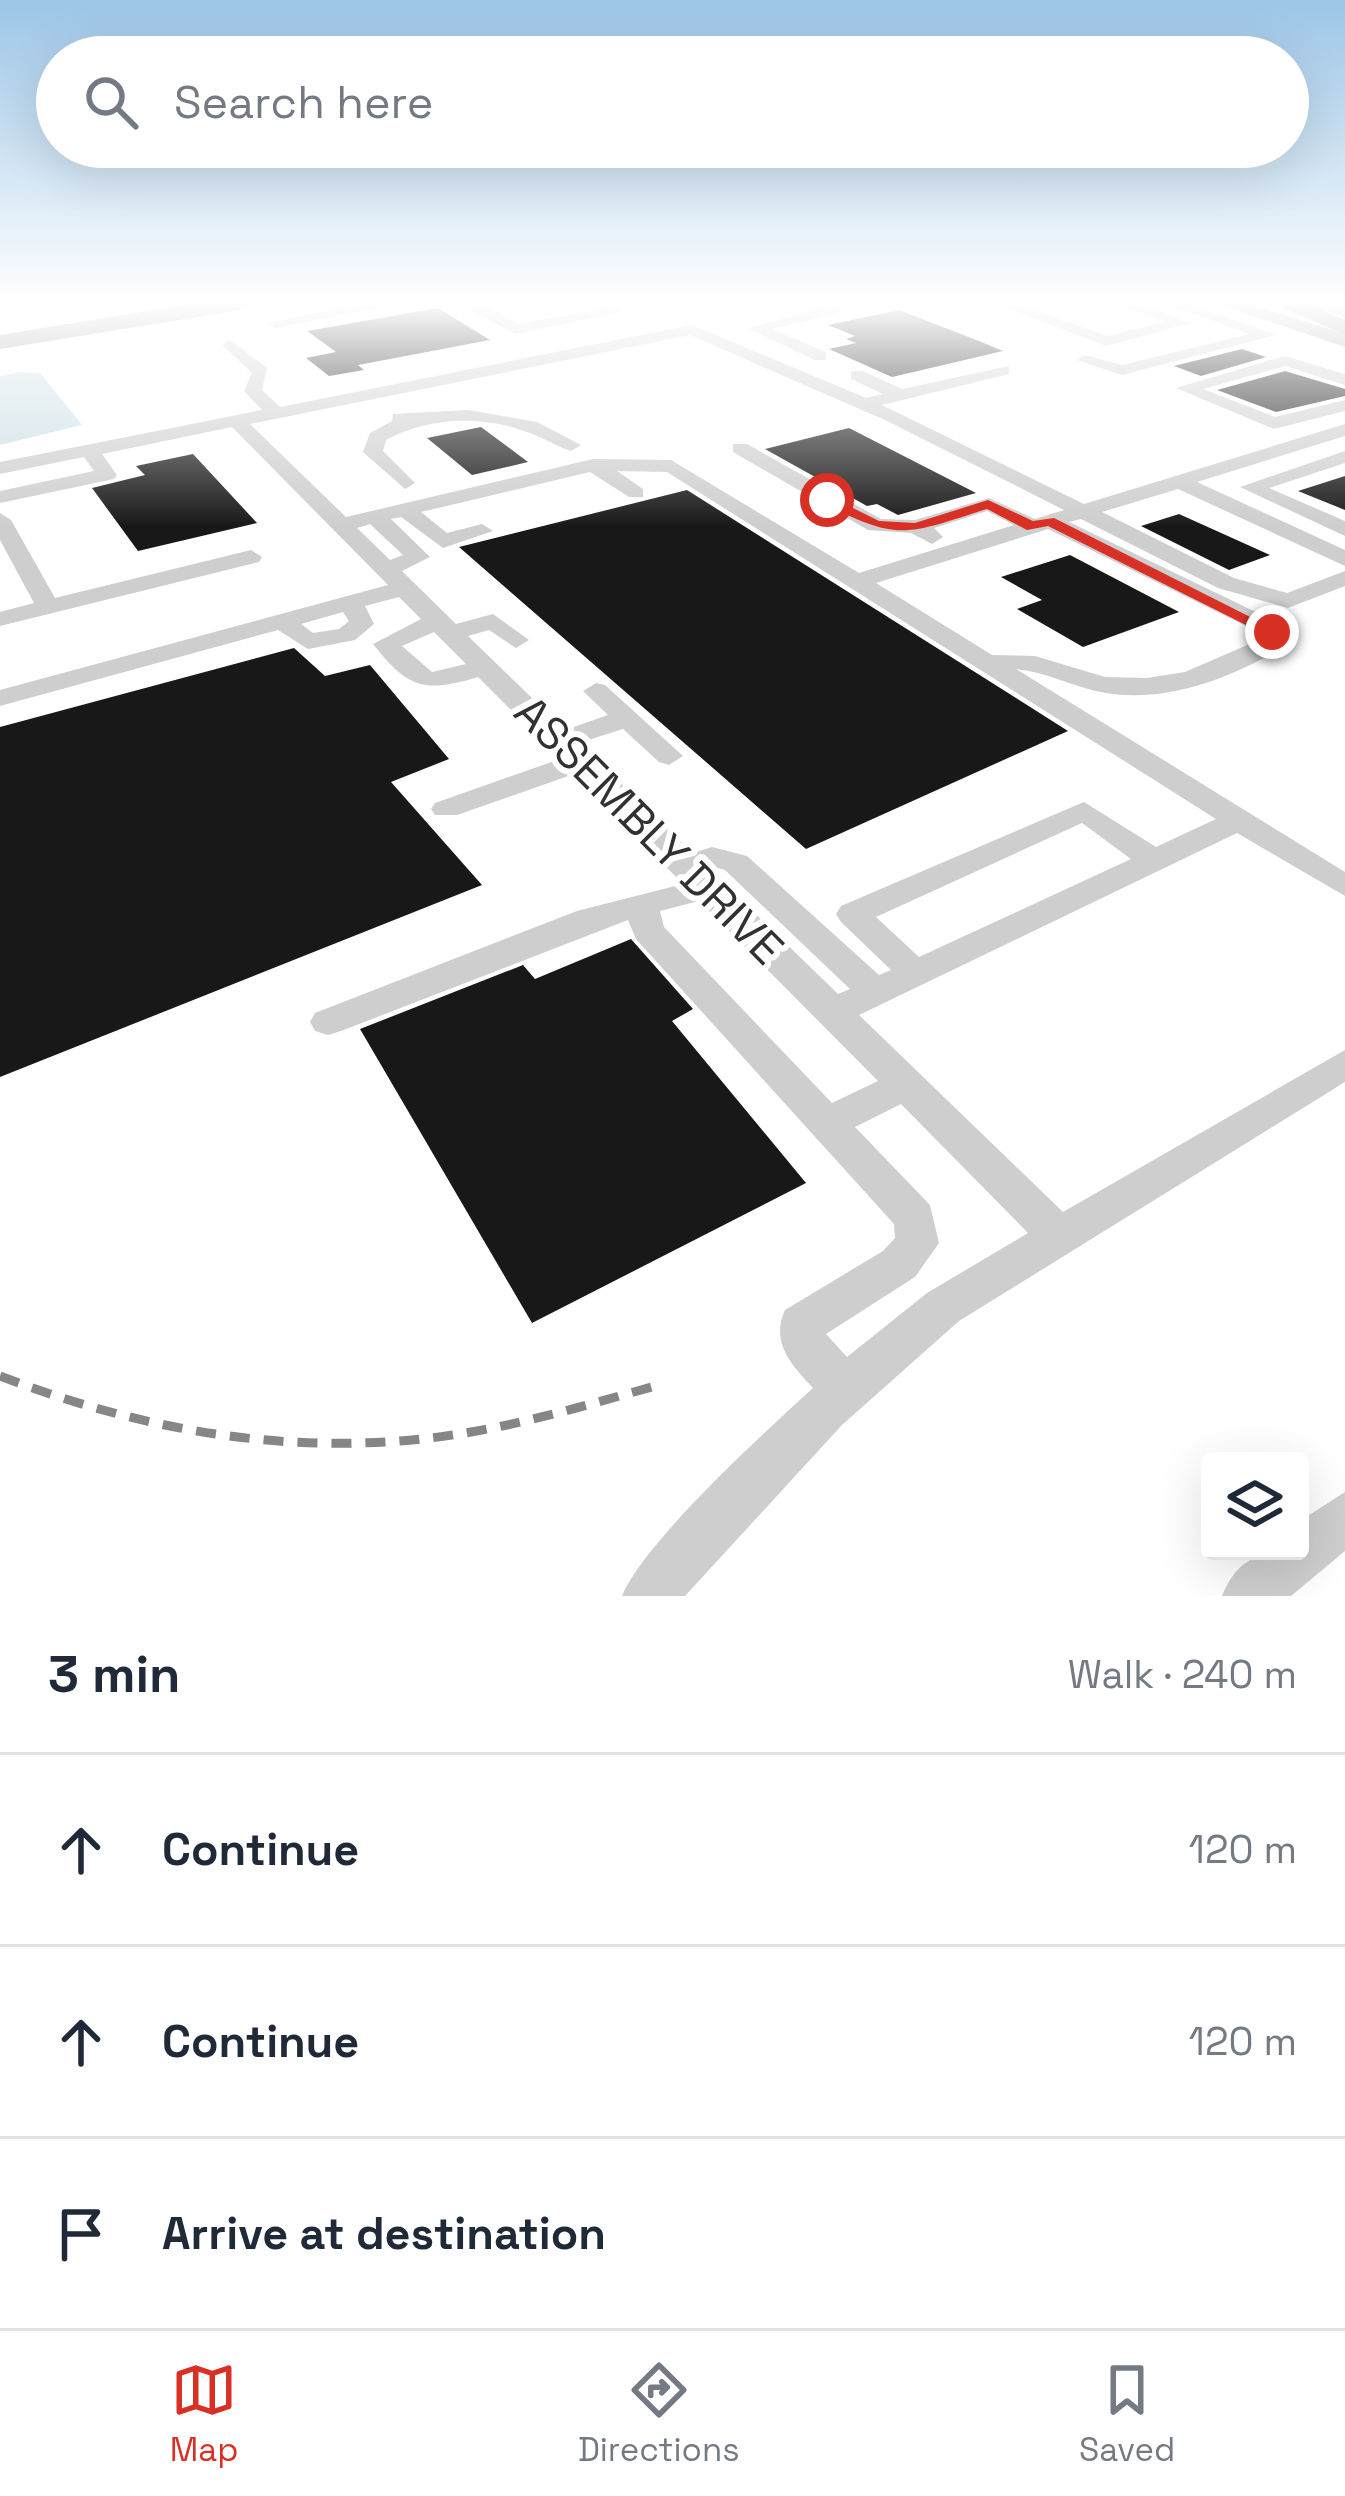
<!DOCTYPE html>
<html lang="en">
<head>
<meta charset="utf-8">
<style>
	:root { --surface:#fff; --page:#f2f2f3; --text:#1f2937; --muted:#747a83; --line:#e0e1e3; --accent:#d93025 }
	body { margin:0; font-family:"Space Grotesk",sans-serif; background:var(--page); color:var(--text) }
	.controls { position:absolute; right:36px; bottom:36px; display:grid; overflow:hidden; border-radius:12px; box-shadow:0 12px 48px #0002 }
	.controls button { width:108px; height:108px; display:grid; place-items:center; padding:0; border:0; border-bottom:3px solid var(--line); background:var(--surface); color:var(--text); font:60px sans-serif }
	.stop { position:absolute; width:36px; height:36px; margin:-27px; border:9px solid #d93025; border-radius:50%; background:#fff }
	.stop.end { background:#d93025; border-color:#fff; box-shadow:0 3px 12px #0008 }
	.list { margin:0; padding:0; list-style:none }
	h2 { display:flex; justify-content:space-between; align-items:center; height:156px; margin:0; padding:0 48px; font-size:51px }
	h2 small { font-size:39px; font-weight:400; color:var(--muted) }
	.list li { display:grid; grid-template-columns:78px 1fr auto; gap:36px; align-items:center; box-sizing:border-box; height:192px; padding:0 48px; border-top:3px solid var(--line) }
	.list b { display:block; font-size:45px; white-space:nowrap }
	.list em { font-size:39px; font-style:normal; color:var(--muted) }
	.icon { flex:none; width:66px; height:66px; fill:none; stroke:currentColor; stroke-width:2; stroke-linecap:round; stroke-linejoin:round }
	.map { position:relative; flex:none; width:1345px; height:1596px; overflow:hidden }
	.search { position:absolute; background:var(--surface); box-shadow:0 12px 48px #0002; left:36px; right:36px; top:36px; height:132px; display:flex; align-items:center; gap:30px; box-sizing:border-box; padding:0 42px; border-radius:66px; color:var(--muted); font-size:45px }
	.sheet { height:732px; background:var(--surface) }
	nav { display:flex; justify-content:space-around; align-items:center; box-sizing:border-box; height:168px; border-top:3px solid var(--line); background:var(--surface); font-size:33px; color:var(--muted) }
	nav a { display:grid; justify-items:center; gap:6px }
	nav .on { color:var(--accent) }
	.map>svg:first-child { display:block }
</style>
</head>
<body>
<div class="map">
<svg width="1345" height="1596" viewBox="0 0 1345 1596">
	<rect width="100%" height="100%" fill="#fff"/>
	<path fill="#cbdfe5" d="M 19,372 L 40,373 L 82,425 L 0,445 L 0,376 Z"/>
	<path fill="#181818" d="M 438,308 L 490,340 L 358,365 L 364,370 L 329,376 L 306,358 L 336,352 L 307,331 Z
		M 899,310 L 979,341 L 1003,351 L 892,377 L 829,349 L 856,343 L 846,339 L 855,336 L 828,325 Z
		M 1242,349 L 1266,357 L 1201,376 L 1174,366 Z
		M 1285,371 L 1345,389 L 1345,396 L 1276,412 L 1217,390 Z
		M 481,427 L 528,462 L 472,475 L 427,438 Z
		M 849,428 L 976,493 L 898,515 L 877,504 L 867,506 L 765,449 Z
		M 193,454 L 257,523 L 138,551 L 92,488 L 145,475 L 136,466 Z
		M 1345,476 L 1345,510 L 1298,491 Z
		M 687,490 L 1068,731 L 806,849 L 459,547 Z
		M 1179,514 L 1270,555 L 1229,570 L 1141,526 Z
		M 1070,555 L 1179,612 L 1083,647 L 1017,609 L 1042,600 L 1001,577 Z
		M 294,648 L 325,676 L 370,665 L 449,759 L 391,782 L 482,885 L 0,1077 L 0,727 Z
		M 631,939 L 693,1009 L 672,1021 L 806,1183 L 532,1323 L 360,1029 L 523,965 L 535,979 Z"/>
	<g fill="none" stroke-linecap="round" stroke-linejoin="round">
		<path fill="#cecece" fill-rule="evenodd" d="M 365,303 L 401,303 L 275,328 L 267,323 Z
			M 472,303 L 497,303 L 489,308 L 517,324 L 618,306 L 626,311 L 515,334 L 471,310 Z
			M 994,303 L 1016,303 L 1107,336 L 1165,322 L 1116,303 L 1139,303 L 1190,323 L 1106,346 Z
			M 1164,303 L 1187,303 L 1276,335 L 1122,375 L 1077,360 L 1085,355 L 1122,365 L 1250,334 Z
			M 1311,303 L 1345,308 L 1345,318 L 1313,306 Z
			M 833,305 L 838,307 L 838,313 L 772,329 L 826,352 L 826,360 L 814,360 L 748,328 Z
			M 692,325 L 866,398 L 883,394 L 851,379 L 851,371 L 863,371 L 902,389 L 1009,366 L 1009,374 L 882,405 L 1084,504 L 1345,424 L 1345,436 L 1197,482 L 1345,550 L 1345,566 L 1178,489 L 1102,512 L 1234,578 L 1287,593 L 1345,571 L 1345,586 L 1288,608 L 1218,588 L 1081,519 L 1069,522 L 1262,615 L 1285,632 L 1283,647 C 1232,678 1166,703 1106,693 C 1075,688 1047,672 1016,669 L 1345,872 L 1345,896 L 1237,833 L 859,1015 L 1063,1212 L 1345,1050 L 1345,1082 L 959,1321 L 842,1425 L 685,1596 L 622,1596 C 644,1542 766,1431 813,1388 C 792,1365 770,1343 785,1310 L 883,1251 L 895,1238 L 894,1224 L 636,939 L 628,920 L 341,1031 L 328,1035 L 315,1031 L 310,1022 L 315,1013 L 577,911 L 683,884 L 574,774 L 457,815 L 435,815 L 431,809 L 435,803 L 560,759 L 478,677 C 425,693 408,689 373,644 L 421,619 L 399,597 L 365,606 L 374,624 L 355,640 L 308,649 L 278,630 L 0,706 L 0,690 L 388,585 L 232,427 L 102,454 L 117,475 L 114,479 L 0,503 L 0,491 L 94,471 L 84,457 L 0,474 L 0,462 L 262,410 L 244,391 L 252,373 L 222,345 L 230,340 L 267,368 L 262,390 L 280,407 ZM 690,335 L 885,420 L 1064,510 L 1035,519 L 989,498 L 915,520 L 881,519 L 747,444 L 733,444 L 733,452 L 868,530 L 911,533 L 932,544 L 943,537 L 934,528 L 987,511 L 1014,525 L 859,573 L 671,460 L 593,459 L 346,517 L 250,424 ZM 617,471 L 667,472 L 1216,819 L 1156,847 L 1084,802 L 841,906 L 836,914 L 841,922 L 891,970 L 879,975 L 747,856 L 712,847 L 693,853 L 579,743 L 623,729 L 659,762 L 669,765 L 683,756 L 605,685 L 596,683 L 583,691 L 608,715 L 565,730 L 468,636 L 489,630 L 516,648 L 529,640 L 493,614 L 456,624 L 402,571 L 430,557 L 391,519 L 401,517 L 443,548 L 493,531 L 482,524 L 447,533 L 421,512 L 590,472 L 629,497 L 643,497 L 643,489 ZM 370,524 L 403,555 L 390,560 L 357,528 ZM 1048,529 L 1244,625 L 1261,639 L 1185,672 L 1147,678 L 1105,677 L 1035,656 L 992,655 L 876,583 ZM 343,612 L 349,621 L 339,629 L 313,633 L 301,624 ZM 434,632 L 466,664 L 432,672 L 402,646 ZM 1082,823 L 1131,859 L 919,957 L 876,917 ZM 714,867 L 725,870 L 850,989 L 838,994 L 709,869 ZM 699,901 L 878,1081 L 832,1103 L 664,927 L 660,911 ZM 901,1104 L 1028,1233 L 927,1293 L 847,1357 L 826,1334 L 915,1277 L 939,1243 L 930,1205 L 855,1127 Z
			M 1285,356 L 1345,374 L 1345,385 L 1285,366 L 1203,389 L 1275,417 L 1345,400 L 1345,411 L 1274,429 L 1176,388 Z
			M 468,410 L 537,422 L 581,445 L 571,451 C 556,446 542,437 527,432 C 482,415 428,417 386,440 L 383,451 L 415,483 L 405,489 L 363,452 L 370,433 L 392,421 L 393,414 Z
			M 1345,451 L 1345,463 L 1269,488 L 1345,521 L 1345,536 L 1240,487 Z
			M 0,513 L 11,520 L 55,598 L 251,550 L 262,557 L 259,562 L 0,626 L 0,612 L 34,603 L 0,540 Z
			M 1345,1492 L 1345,1551 L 1291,1596 L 1222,1596 C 1238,1557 1261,1551 1300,1551 L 1300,1521 Z"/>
		<path fill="#a9a9a9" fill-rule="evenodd" d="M 1215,303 L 1246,303 L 1345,334 L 1345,347 Z"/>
		<path fill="#989898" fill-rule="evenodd" d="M 197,303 L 252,303 L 241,310 L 0,349 L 0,335 Z
			M 1272,303 L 1304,303 L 1345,320 L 1345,335 Z"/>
		<path stroke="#868686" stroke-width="9" stroke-dasharray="20 14" stroke-linecap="butt" d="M 0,1376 C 151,1434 310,1460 471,1432 C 535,1421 597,1402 659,1385"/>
	</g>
	<linearGradient id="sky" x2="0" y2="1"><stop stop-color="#9cc5e7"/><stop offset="0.57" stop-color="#fff"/><stop offset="1" stop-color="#fff" stop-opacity="0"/></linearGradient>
	<rect width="1345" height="527" fill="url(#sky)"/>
	<path fill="#d93025" d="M 827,495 L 879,521 L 915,523 L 988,500 L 1033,521 L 1054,518 L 1280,632 L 1266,635 L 1048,526 L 1027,530 L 987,509 C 907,534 899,543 822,502 Z"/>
	<g text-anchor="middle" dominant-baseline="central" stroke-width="12" stroke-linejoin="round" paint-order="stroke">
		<g font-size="45" fill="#313131" stroke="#fff">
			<text transform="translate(649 830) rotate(45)">ASSEMBLY DRIVE</text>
		</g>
	</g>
</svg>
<div class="controls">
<button><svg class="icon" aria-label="layers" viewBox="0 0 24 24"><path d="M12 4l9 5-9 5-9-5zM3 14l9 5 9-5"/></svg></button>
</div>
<div class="stop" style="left:827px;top:500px"></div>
<div class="stop end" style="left:1272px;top:632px"></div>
<div class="search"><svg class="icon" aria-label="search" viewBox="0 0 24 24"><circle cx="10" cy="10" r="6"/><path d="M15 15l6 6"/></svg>Search here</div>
</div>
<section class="sheet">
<h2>3 min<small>Walk · 240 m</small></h2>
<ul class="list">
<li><svg class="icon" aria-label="ahead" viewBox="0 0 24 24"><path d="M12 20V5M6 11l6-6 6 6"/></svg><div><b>Continue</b></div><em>120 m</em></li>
<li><svg class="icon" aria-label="ahead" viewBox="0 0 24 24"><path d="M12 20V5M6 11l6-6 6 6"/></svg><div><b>Continue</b></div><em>120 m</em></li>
<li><svg class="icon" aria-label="arrive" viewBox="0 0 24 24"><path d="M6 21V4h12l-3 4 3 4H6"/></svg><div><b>Arrive at destination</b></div></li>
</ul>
</section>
<nav>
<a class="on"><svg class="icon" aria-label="map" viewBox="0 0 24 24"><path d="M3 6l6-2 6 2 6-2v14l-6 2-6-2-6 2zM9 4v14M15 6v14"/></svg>Map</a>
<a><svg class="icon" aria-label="directions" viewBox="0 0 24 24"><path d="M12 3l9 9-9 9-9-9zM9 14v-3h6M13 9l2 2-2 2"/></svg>Directions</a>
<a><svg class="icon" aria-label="saved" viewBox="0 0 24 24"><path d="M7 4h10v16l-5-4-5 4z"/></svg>Saved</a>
</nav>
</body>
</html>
